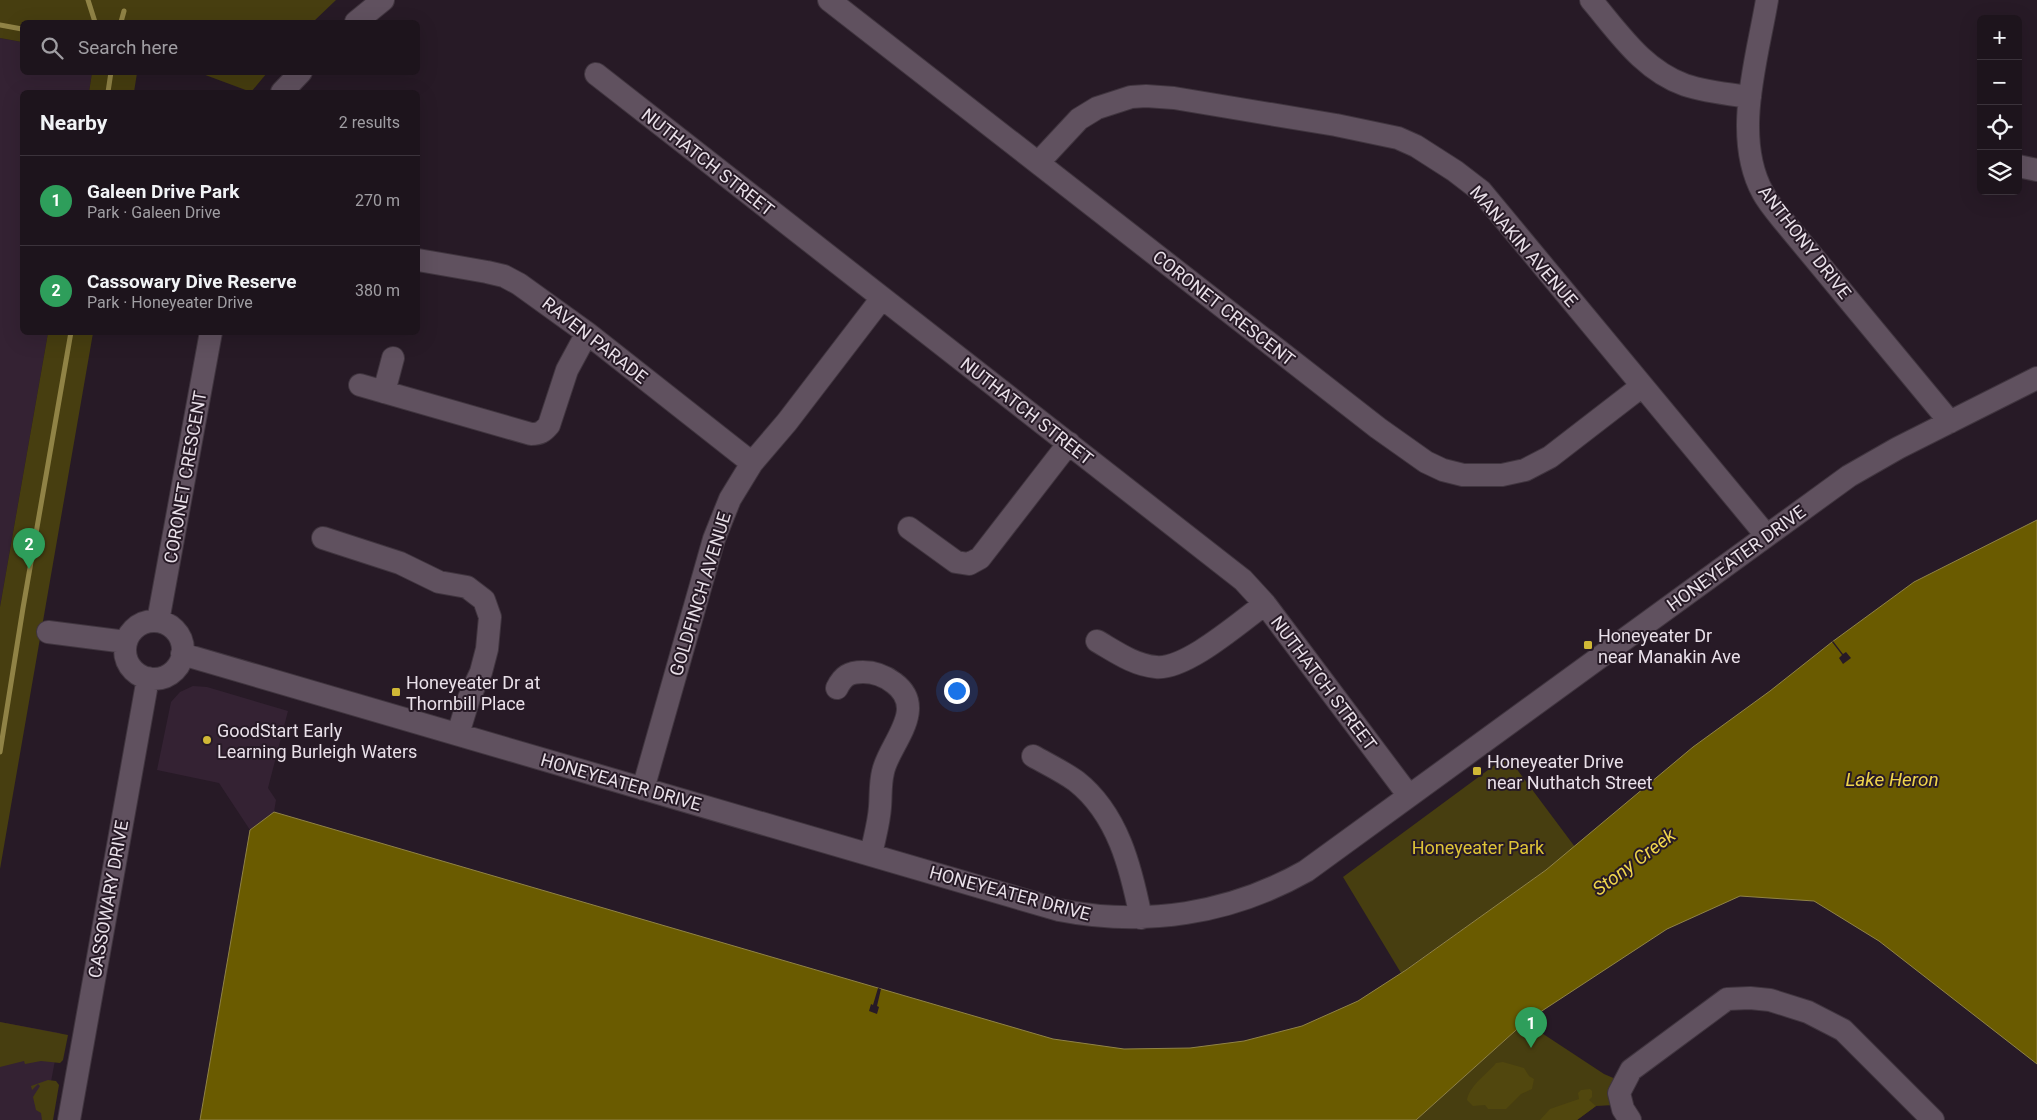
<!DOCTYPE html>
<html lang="en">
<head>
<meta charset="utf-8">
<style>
	:root { --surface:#1d141c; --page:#251d25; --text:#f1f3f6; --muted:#a09ea3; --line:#3b333b; --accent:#d0b836 }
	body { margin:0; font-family:Roboto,sans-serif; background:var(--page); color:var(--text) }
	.controls { position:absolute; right:15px; top:15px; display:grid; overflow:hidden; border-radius:8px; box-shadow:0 5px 20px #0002 }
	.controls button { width:45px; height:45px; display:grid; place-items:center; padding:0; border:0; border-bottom:1px solid var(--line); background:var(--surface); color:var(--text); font:25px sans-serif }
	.you { position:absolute; left:956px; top:690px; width:18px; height:18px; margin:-12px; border:4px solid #fff; border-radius:50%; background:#1a73e8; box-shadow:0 0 0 8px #1a73e833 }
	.badge { display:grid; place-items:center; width:32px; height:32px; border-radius:50%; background:var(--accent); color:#fff; font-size:16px; font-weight:700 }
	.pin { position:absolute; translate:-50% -41px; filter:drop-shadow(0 1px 2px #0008) }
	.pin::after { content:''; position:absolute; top:26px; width:18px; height:15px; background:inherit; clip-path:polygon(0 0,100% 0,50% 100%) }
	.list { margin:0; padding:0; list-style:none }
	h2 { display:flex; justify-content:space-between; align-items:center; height:65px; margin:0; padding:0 20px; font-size:21px }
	h2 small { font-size:16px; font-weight:400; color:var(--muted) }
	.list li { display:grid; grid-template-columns:32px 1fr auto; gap:15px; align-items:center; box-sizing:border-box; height:90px; padding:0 20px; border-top:1px solid var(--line) }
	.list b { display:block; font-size:19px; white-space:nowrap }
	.list p { margin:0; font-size:16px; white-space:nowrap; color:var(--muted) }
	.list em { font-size:16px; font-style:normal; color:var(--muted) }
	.icon { flex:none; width:28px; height:28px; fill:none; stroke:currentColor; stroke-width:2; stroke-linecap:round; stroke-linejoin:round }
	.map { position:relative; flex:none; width:2037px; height:1120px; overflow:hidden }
	.search { position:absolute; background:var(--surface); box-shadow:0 5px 20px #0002; left:20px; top:20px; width:400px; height:55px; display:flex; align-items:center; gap:12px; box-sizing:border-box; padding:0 18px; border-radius:8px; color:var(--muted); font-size:19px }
	.panel { position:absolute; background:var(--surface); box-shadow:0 5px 20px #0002; left:20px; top:90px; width:400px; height:245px; border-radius:8px }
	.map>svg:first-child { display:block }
</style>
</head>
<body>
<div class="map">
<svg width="2037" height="1120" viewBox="0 0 2037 1120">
	<rect width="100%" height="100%" fill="#271a26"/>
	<path fill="#342233" d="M 0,38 L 22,42 L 22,72 L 92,73 L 89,92 L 22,92 L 22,332 L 48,333 L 0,607 Z
		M 193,686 L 207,687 L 288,711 L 268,788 L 276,800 L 274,812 L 250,830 L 219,783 L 157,770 L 171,702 L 180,692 Z
		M 0,1022 L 60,1033 L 44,1120 L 0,1120 Z"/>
	<path fill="#473e10" d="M 0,0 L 336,0 L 313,22 L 22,22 L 22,42 L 0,38 Z
		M 92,73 L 137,73 L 134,92 L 89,92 Z
		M 200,73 L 267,73 L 251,92 Z
		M 48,333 L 93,333 L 0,869 L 0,607 Z
		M 1507,756 L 1575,847 L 1546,870 L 1401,973 L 1343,877 Z
		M 0,1022 L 68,1035 L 63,1060 L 60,1063 L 41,1061 L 25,1064 L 24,1061 L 0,1067 Z
		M 1525,1022 L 1604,1074 L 1618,1080 L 1614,1105 L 1596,1106 L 1577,1120 L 1416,1120 Z
		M 48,1080 L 56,1081 L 59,1085 L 53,1120 L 42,1120 L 41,1113 L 36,1110 L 33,1097 L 40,1086 L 38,1084 L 32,1090 L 31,1086 Z"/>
	<path fill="#51470e" d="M 1503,1062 L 1524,1068 L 1529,1076 L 1534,1079 L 1532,1089 L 1521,1094 L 1506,1109 L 1488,1109 L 1485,1105 L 1473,1106 L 1467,1100 C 1469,1086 1488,1073 1496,1063 Z
		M 1590,1089 L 1592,1091 L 1592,1097 L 1589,1100 L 1596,1106 L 1577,1120 L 1540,1120 L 1550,1109 L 1579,1099 L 1578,1093 L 1581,1090 Z"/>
	<path fill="#6a5b00" stroke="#908346" d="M 2037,520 L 2037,1064 L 1879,941 L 1814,901 L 1740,896 L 1667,929 L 1525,1022 L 1416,1120 L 200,1120 L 250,830 L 274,812 L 1053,1039 L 1124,1049 L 1190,1048 L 1244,1041 L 1302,1026 L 1358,1001 L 1406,970 L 1546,870 L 1693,747 L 1770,691 L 1832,642 L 1914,582 Z"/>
	<path fill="#271a26" d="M 1833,641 L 1843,654 L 1846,652 L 1851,658 L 1843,664 L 1839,658 L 1842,655 L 1832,642 Z
		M 878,988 L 881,989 L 877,1006 L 879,1007 L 877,1014 L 869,1011 L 871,1004 L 873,1005 Z"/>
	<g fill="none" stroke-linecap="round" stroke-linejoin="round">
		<path stroke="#908346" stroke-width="5" d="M 88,0 L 95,22
			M 121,22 L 124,11
			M 0,25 L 22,29
			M 108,92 L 111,72
			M 0,752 L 23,608 L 71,332"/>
		<g stroke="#40353f" stroke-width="24">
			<path id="minor" d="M 829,0 L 1378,428 L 1426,462 L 1443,470 L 1463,475 L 1502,475 L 1525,470 L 1550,457 L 1642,386
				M 1591,0 C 1619,33 1643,70 1685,85 C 1706,92 1728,94 1750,97
				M 1767,0 C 1757,60 1732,137 1763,193 C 1769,204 1778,214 1786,224 L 1950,422
				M 356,22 L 383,0
				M 596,74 L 1243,580 L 1265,604 L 1409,796
				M 282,92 L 301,72
				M 1038,163 L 1079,119 L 1097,108 L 1131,97 L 1146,96 L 1174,98 L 1336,125 L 1398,138 L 1416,146 L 1455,171 L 1481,191 L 1766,535
				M 2018,166 L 2037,170
				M 418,260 L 487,272 L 504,276 L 519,284 L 587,333 L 752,463
				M 360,385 L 531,434 C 540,434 543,432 549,425 L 567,370 L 587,333
				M 384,392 L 393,358
				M 909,528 L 956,562 L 969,564 L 980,558 L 1069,443
				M 323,538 L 400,563 L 439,582 L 467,587 L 484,600 L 490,617 L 487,649 L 481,672 L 469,698 L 458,734
				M 158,621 L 211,332
				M125 650a29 29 0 1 1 58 0a29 29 0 1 1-58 0Z
				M 48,632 L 126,642
				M 1097,641 C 1116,652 1134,665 1156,667 C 1186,670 1240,622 1265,604
				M 182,654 L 1059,910 C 1145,927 1230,914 1306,871 L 1849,476 L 1898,448 L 2037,378
				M 837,688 C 843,676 849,672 863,672 C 875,672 885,676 894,683 C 929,709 888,745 883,772 C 880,784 881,795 880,807 C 879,823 874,839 871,855
				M 1033,756 C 1047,764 1062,771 1076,781 C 1118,814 1131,868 1141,918
				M 643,789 L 714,539 L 730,499 L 752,463 L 787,422 L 882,298
				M 69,1120 L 148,678
				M 1630,1120 L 1623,1109 L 1619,1093 L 1631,1070 L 1727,999 L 1750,998 L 1770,1000 L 1808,1012 L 1843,1030 L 1933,1120"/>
		</g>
		<use href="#minor" stroke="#60515f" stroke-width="22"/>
	</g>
	<g fill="#d0b836" stroke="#271a26" stroke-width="2">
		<rect x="1583" y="640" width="10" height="10" rx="2.5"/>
		<rect x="391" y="687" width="10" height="10" rx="2.5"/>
		<circle cx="207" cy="740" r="5"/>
		<rect x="1472" y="766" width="10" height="10" rx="2.5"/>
	</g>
	<g text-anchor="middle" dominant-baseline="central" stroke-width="4" stroke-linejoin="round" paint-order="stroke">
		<g font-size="18" fill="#e9e0e9" stroke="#271a26">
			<text transform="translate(708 162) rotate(38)">NUTHATCH STREET</text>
			<text transform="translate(1805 242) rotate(52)">ANTHONY DRIVE</text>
			<text transform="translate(1524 246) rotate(49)">MANAKIN AVENUE</text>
			<text transform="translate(1224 308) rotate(38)">CORONET CRESCENT</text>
			<text transform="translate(595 340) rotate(38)">RAVEN PARADE</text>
			<text transform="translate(1027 411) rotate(38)">NUTHATCH STREET</text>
			<text transform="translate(185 477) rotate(-80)">CORONET CRESCENT</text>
			<text transform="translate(1736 558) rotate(-36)">HONEYEATER DRIVE</text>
			<text transform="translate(700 594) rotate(-73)">GOLDFINCH AVENUE</text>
			<text transform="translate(1324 683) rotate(53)">NUTHATCH STREET</text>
			<text transform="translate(621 782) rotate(16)">HONEYEATER DRIVE</text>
			<text transform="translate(1010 893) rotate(15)">HONEYEATER DRIVE</text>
			<text transform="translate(108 899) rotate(-80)">CASSOWARY DRIVE</text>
		</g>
		<g font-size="18" fill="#e9e0e9" stroke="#271a26" text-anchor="start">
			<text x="1598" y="635">Honeyeater Dr<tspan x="1598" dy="21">near Manakin Ave</tspan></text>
			<text x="406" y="682">Honeyeater Dr at<tspan x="406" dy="21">Thornbill Place</tspan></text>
			<text x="217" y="730">GoodStart Early<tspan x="217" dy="21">Learning Burleigh Waters</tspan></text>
			<text x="1487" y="761">Honeyeater Drive<tspan x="1487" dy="21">near Nuthatch Street</tspan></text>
		</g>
		<g font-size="18" fill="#dec437" stroke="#271a26">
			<text x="1478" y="847">Honeyeater Park</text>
		</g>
		<g font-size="19" font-style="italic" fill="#efd44c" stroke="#271a26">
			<text x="1892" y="779">Lake Heron</text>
			<text transform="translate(1634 862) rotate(-37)">Stony Creek</text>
		</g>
	</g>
</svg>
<div class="controls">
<button>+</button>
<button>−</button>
<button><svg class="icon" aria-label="locate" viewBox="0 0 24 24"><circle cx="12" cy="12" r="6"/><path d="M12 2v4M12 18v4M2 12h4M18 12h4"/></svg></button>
<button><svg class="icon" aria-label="layers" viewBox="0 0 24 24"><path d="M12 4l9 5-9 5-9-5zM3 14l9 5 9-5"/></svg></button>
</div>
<div class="you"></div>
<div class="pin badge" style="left:1531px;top:1048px;background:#2e9e5b">1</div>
<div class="pin badge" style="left:29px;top:569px;background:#2e9e5b">2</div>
<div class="search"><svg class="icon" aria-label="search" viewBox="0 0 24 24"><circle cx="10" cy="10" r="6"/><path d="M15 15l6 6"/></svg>Search here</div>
<section class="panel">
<h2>Nearby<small>2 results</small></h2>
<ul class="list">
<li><span class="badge" style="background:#2e9e5b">1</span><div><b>Galeen Drive Park</b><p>Park · Galeen Drive</p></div><em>270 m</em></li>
<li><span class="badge" style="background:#2e9e5b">2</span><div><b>Cassowary Dive Reserve</b><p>Park · Honeyeater Drive</p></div><em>380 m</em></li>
</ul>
</section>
</div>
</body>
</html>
